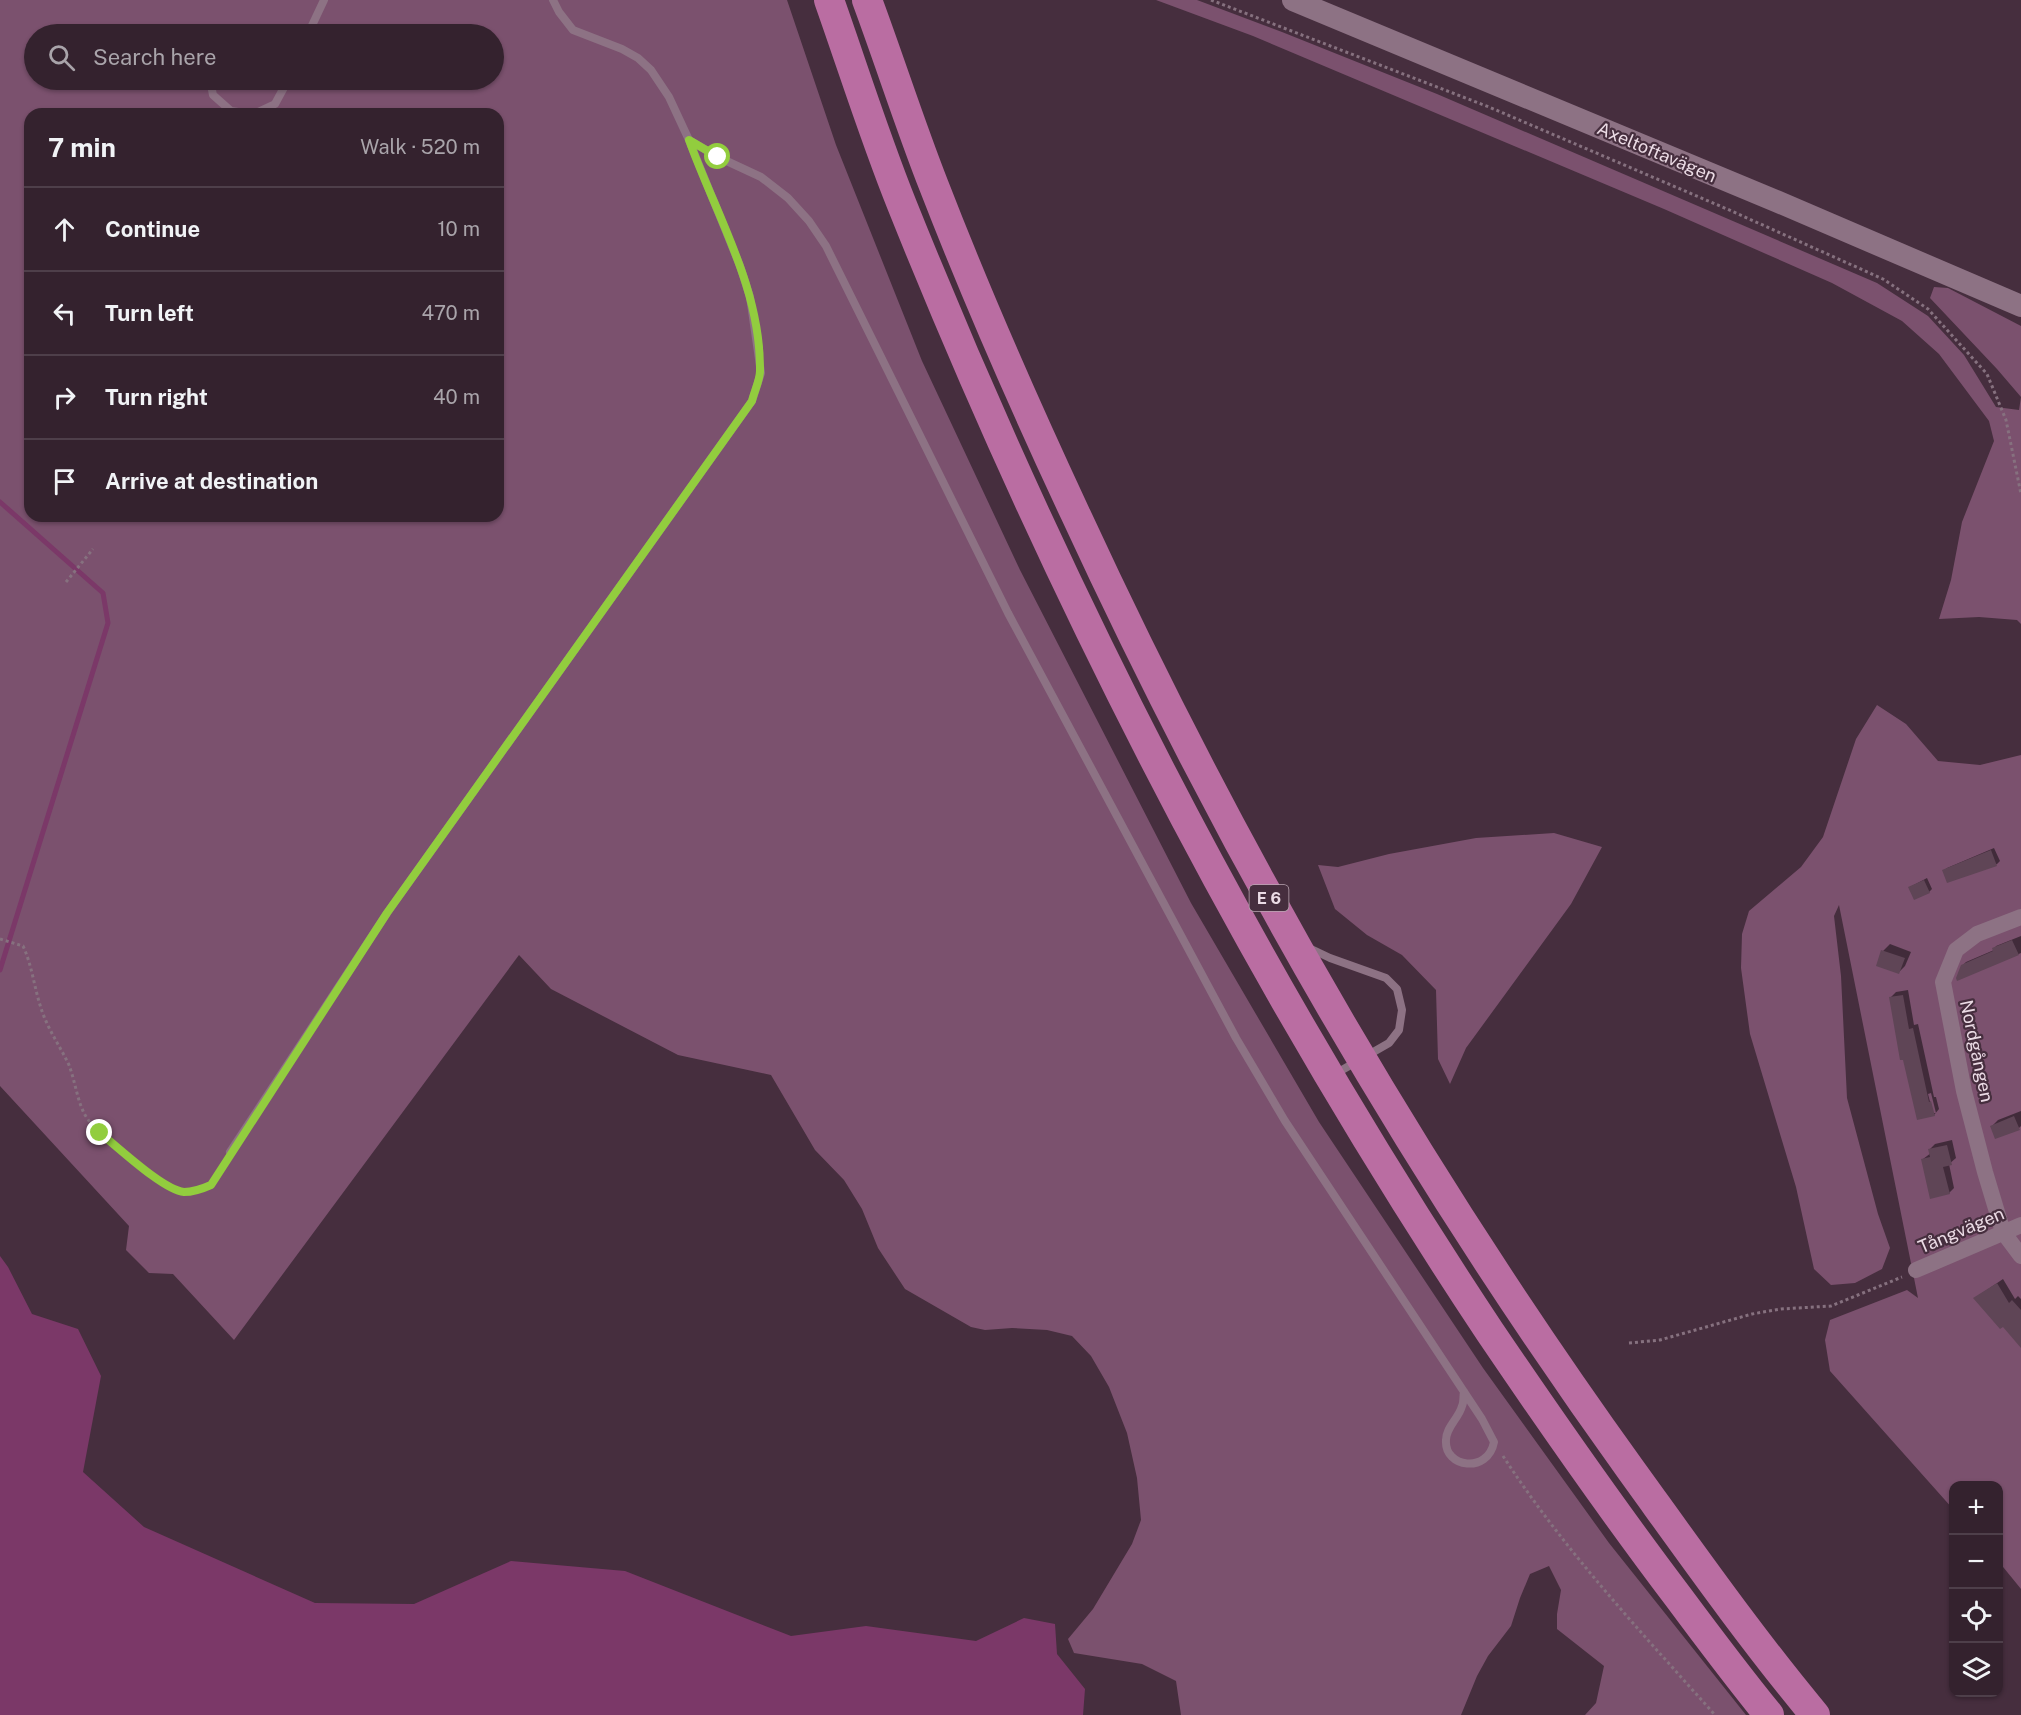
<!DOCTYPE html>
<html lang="en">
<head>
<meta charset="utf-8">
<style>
	:root { --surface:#34222e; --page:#3c2a36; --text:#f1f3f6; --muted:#a9a4aa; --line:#4e3f4a }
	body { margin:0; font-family:"Public Sans",sans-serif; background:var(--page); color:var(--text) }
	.controls { position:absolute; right:18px; bottom:18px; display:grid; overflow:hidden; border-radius:12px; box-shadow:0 2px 4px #0004 }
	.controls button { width:54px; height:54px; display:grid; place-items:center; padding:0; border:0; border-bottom:2px solid var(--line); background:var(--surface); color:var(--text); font:30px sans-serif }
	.stop { position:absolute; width:18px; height:18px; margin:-14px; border:4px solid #92cd3e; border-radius:50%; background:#fff }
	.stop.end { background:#92cd3e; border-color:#fff; box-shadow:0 2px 6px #0008 }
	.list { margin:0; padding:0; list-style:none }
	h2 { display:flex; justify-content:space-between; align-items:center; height:78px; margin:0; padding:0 24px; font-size:26px }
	h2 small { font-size:20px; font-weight:400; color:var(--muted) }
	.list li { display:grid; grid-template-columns:39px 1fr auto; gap:18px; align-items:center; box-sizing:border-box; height:84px; padding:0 24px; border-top:2px solid var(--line) }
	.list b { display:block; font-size:22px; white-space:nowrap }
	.list em { font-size:20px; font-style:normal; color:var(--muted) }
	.icon { flex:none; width:33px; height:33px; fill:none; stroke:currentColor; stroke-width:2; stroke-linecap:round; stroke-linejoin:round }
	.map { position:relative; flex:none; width:2021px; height:1715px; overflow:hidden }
	.search { position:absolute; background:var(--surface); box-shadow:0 2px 4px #0004; left:24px; top:24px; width:480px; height:66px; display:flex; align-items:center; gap:15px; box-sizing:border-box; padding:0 21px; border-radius:33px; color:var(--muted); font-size:22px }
	.panel { position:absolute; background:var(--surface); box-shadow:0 2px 4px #0004; left:24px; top:108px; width:480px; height:414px; border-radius:18px }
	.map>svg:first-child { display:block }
</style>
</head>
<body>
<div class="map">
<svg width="2021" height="1715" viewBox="0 0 2021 1715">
	<rect width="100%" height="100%" fill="#462e3e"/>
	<path fill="#7b516e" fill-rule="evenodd" d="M 0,0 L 787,0 L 836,145 L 922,361 L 1020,570 L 1191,903 L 1319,1122 L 1483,1368 L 1609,1543 L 1746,1715 L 1585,1715 L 1596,1703 L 1604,1666 L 1557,1629 L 1557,1614 L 1561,1590 L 1549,1566 L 1530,1574 L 1520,1598 L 1511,1626 L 1488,1656 L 1477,1676 L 1461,1715 L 1181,1715 L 1176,1681 L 1142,1664 L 1074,1653 L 1068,1639 L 1093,1609 L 1132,1544 L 1141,1520 L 1137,1478 L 1127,1433 L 1109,1387 L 1091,1356 L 1072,1336 L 1047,1330 L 1012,1328 L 985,1330 L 971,1327 L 905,1289 L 878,1248 L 862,1209 L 844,1180 L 815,1150 L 771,1075 L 678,1055 L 551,989 L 519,955 L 234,1340 L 173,1274 L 149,1273 L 126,1250 L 129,1226 L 0,1086 ZM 34,34 L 494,34 L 494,80 L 34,80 ZM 30,114 L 498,114 L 498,516 L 30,516 Z
		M 1156,0 L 1197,0 L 1282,32 L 1437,94 L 1877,283 L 1928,316 L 1964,355 L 1996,407 L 2019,410 L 2021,397 L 1997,369 L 1930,298 L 1934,287 L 1948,288 L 2021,326 L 2021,624 L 2017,620 L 1979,617 L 1939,619 L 1951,580 L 1962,522 L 1994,441 L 1989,421 L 1939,354 L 1902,321 L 1832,283 L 1664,209 L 1253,36 Z
		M 1877,705 L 1906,724 L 1938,761 L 1980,765 L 2021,755 L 2021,1589 L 1999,1562 L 1998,1486 L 1954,1486 L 1953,1509 L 1830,1371 L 1825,1340 L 1830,1320 L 1907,1290 L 1918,1298 L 1839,905 L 1834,916 L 1841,976 L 1847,1098 L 1878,1214 L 1890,1248 L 1882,1269 L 1855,1283 L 1831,1285 L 1814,1269 L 1796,1187 L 1750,1034 L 1741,968 L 1742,934 L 1749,911 L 1801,867 L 1823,837 L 1856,739 Z
		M 1554,833 L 1602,847 L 1571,904 L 1466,1048 L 1450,1084 L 1438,1059 L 1436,990 L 1402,955 L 1367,935 L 1335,909 L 1318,865 L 1338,867 L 1389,854 L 1476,838 Z"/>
	<path fill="#7b3868" d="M 0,1256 L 8,1267 L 32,1314 L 78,1329 L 101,1376 L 83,1472 L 144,1527 L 315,1603 L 414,1604 L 511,1561 L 625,1571 L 791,1636 L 866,1626 L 976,1641 L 1024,1618 L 1055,1624 L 1057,1654 L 1085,1689 L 1083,1715 L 0,1715 Z"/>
	<path fill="#0007" fill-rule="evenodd" d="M 1994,848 L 2000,861 L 1997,864 L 1948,881 L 1944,871 L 1947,868 Z
		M 1927,878 L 1932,889 L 1929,892 L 1910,887 Z
		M 2021,936 L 2021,953 L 1958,979 L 1962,966 L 1966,962 L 1994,950 L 1996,946 Z
		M 1890,944 L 1911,952 L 1905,966 L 1899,972 L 1883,951 Z
		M 1908,990 L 1914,1025 L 1918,1024 L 1934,1097 L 1936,1097 L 1939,1109 L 1934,1115 L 1918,1118 L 1890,998 L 1896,992 ZM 1931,1093 L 1936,1113 L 1933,1113 L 1928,1094 Z
		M 2021,1111 L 2021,1126 L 2019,1128 L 1991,1127 L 1998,1120 Z
		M 1952,1140 L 1956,1158 L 1949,1164 L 1954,1188 L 1949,1193 L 1923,1159 L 1931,1153 L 1930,1149 L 1935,1144 Z
		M 2003,1279 L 2015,1299 L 2018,1296 L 2021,1299 L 2021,1346 L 2003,1325 L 1975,1298 Z"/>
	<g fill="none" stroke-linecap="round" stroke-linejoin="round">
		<path stroke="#7b3868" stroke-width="5" d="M 0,502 L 103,593 L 108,623 L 0,970"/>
	</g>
	<path fill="#5f4556" d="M 1991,850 L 1997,866 L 1947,883 L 1942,870 Z
		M 1924,880 L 1930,893 L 1914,900 L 1908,887 Z
		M 2012,940 L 2019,955 L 1957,981 L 1956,978 L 1961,965 L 1993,951 L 1992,948 Z
		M 1881,950 L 1905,958 L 1899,974 L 1876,966 Z
		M 1903,995 L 1909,1029 L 1913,1028 L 1929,1102 L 1931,1101 L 1935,1116 L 1917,1120 L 1903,1060 L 1900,1060 L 1889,997 Z
		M 2014,1116 L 2020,1130 L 1995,1139 L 1990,1126 Z
		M 1947,1145 L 1952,1165 L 1943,1167 L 1950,1194 L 1930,1199 L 1921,1159 L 1930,1157 L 1928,1149 Z
		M 1997,1283 L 2009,1303 L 2012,1300 L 2021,1310 L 2021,1348 L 2003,1327 L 2000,1329 L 1973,1298 Z"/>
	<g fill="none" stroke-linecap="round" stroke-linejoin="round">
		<path stroke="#86717f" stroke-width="3" stroke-dasharray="3 3" stroke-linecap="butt" d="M 1211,0 L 1489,107 L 1727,209 L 1883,279 L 1928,309 L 1987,374 L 2006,420 L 2021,494
			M 66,582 L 93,549
			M 0,939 L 23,946 C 32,965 34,987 41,1008 C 47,1028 60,1046 69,1065 C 75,1081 77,1099 84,1113 C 93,1130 113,1143 127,1155 C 158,1180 200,1219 226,1162
			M 1629,1343 L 1660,1340 L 1752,1314 L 1781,1309 L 1831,1306 L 1902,1277
			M 1503,1456 C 1564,1550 1641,1632 1715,1715"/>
		<path stroke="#8d7284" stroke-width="8" d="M 308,34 L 324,0
			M 210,80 L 213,95 L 231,111 L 253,114
			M 254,114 L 275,104 L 288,80
			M 689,140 L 718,157 L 761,177 L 788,198 L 809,221 L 826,246 L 1008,613 L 1236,1038 L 1285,1121 L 1482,1419 L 1494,1442 C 1488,1474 1444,1468 1446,1440 C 1446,1427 1459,1418 1462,1406 C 1464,1402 1463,1396 1464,1392
			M 1309,948 L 1330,958 L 1386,978 L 1397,989 L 1402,1010 L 1399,1030 L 1389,1043 L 1335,1074
			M 230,1152 L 387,913 L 752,401 L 761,373 L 750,297 L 740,266 L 689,140 L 669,97 L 651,70 L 638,58 L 622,49 L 573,30 L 559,12 L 553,0"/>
		<path stroke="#8d7284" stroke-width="16" d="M 2021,917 L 1977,934 L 1956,950 L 1943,982 L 1964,1091 L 1985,1172 L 2003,1232 L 2021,1256
			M 1916,1270 L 2021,1225"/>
		<path stroke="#8d7284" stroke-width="22" d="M 1293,0 L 1776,201 L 2021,306"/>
		<path stroke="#ba6da2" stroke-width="30" d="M 829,0 C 853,68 875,138 902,205 C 1060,599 1255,978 1490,1332 C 1551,1422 1613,1511 1679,1598 C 1708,1637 1738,1677 1769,1715
			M 867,0 C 890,62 910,125 934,186 C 977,297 1025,406 1075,513 C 1230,849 1415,1170 1631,1470 C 1691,1553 1750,1637 1815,1715"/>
	</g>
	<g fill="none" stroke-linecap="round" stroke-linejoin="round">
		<path stroke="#92cd3e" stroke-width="8" d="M 100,1133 C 118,1147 163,1190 184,1192 C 194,1192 202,1189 211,1185 L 387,913 L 752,401 C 754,392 760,380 760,371 C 761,288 716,215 689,140 L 718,157"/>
	</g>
	<g text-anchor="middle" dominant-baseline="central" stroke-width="4.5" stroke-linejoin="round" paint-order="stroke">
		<rect fill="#462e3e" stroke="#baa7b3" stroke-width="1.5" x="1249.5" y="885" width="39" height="26" rx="4.5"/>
		<g font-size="16" font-weight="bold" fill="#ebdbe5">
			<text x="1269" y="898">E 6</text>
		</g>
		<g font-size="18" fill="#ebdbe5" stroke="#462e3e">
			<text transform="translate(1657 152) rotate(23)">Axeltoftavägen</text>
			<text transform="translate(1977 1051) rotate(78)">Nordgången</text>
			<text transform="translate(1961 1230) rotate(-23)">Tångvägen</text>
		</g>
	</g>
</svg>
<div class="controls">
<button>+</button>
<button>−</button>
<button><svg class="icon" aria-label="locate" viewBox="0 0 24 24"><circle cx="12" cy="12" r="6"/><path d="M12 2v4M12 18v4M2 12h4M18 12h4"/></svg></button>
<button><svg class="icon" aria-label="layers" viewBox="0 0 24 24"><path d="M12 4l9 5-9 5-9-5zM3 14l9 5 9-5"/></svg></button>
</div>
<div class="stop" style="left:718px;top:157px"></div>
<div class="stop end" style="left:100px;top:1133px"></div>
<div class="search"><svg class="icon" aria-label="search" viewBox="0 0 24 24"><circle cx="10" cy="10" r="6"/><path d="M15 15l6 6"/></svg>Search here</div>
<section class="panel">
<h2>7 min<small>Walk · 520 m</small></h2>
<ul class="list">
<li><svg class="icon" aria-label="ahead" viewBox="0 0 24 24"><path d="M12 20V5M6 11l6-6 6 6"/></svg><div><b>Continue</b></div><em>10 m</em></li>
<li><svg class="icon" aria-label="left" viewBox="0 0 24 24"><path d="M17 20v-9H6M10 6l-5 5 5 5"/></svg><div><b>Turn left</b></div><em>470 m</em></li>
<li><svg class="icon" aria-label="right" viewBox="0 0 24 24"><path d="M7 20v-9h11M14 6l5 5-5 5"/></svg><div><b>Turn right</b></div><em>40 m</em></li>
<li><svg class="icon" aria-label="arrive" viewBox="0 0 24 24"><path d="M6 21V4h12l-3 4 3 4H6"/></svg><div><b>Arrive at destination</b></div></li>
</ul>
</section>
</div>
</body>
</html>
